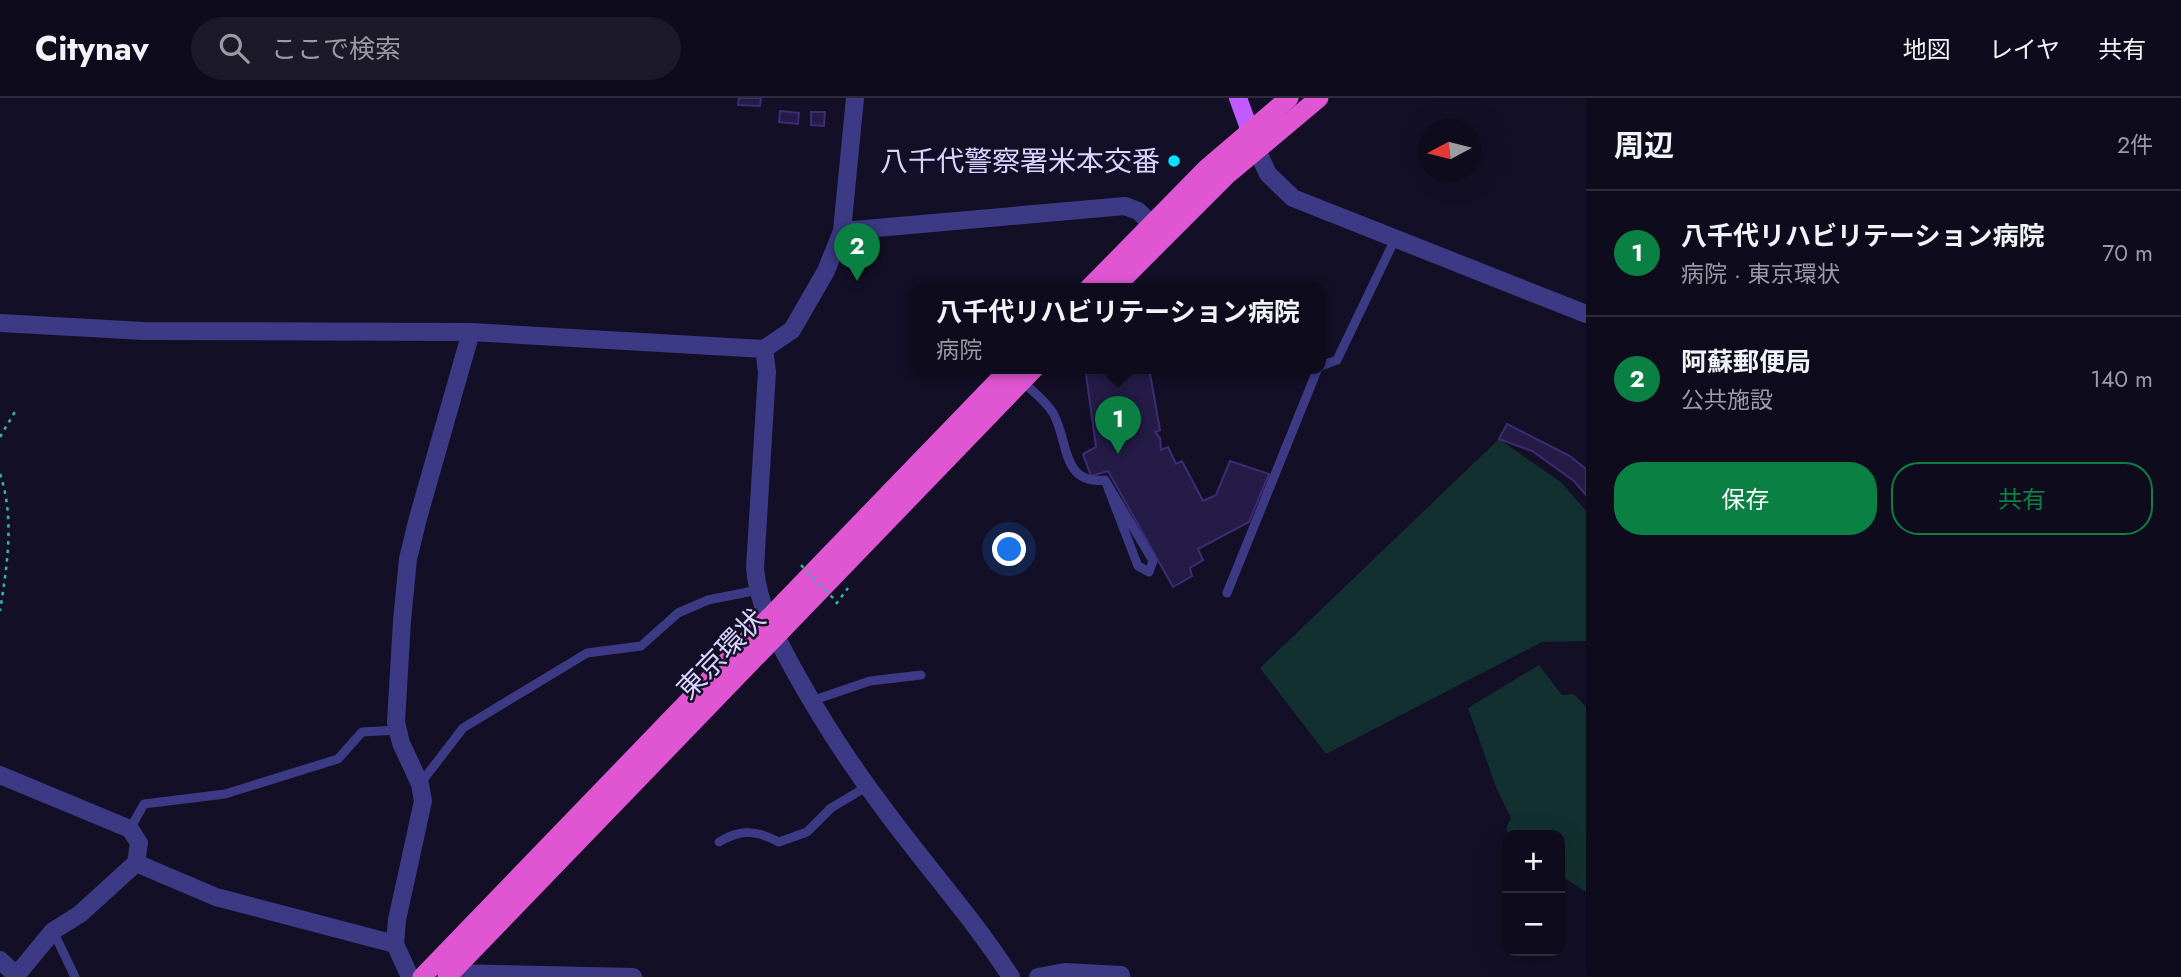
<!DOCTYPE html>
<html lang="ja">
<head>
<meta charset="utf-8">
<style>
	:root { --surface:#0e0b1c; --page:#1c1929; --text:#f1f3f6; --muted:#9b9ba3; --line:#2e2b3b; --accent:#0b8043 }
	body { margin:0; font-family:Jost,"Noto Sans JP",sans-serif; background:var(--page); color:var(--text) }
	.controls { position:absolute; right:21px; bottom:21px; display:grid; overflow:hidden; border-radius:14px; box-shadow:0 7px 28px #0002 }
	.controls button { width:63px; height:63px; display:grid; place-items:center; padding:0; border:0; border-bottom:2px solid var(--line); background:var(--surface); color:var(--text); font:35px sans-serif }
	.compass { position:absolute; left:1418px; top:21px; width:63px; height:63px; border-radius:50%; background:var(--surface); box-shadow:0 7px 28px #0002; rotate:263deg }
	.you { position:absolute; left:1010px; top:452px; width:24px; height:24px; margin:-18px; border:5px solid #fff; border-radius:50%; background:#1a73e8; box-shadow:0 0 0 10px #1a73e833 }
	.badge { display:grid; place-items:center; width:46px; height:46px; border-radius:50%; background:var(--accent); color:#fff; font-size:23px; font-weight:700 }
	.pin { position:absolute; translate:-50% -58px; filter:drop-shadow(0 2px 4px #0008) }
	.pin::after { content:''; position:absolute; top:37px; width:24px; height:21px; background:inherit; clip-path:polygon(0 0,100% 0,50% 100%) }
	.popup { position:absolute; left:910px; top:185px; width:416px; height:91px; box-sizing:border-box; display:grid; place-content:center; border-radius:14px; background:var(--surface); filter:drop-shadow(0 2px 5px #0005); font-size:23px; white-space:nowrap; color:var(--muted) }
	.popup b { font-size:26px; color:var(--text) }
	.popup::after { content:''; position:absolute; left:50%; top:100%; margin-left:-14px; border:14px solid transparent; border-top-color:var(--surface) }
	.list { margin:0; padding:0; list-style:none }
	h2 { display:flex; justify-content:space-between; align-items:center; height:91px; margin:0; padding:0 28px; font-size:30px }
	h2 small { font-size:23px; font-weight:400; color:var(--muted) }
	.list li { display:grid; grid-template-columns:46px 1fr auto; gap:21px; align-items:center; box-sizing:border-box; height:126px; padding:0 28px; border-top:2px solid var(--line) }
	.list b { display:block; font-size:26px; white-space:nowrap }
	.list p { margin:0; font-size:23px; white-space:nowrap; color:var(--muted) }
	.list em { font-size:23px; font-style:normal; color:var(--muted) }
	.actions { display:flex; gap:14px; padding:21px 28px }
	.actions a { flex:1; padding:16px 0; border:2px solid var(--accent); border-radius:28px; text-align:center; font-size:24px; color:var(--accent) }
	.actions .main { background:var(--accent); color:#fff }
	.icon { flex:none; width:38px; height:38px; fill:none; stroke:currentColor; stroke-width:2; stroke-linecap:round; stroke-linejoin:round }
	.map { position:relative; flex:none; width:1586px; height:879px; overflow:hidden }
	header { display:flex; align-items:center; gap:42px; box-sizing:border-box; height:98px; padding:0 35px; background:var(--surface); border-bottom:2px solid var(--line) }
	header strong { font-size:33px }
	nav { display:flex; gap:38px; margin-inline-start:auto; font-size:24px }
	.search { width:490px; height:63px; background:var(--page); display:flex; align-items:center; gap:18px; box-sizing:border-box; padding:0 24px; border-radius:38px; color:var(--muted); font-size:26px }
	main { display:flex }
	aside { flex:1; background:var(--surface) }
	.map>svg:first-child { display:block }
</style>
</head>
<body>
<header>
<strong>Citynav</strong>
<div class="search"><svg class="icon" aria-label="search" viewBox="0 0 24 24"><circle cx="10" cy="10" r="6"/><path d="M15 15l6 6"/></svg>ここで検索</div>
<nav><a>地図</a><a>レイヤ</a><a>共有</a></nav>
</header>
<main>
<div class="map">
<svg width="1586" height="879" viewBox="0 0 1586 879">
	<rect width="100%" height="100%" fill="#130f26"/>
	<path fill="#12302f" d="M 1499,341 L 1562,385 L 1586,413 L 1586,543 L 1542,544 L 1326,656 L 1260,570 Z
		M 1539,567 L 1562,597 L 1574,596 L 1586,609 L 1586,794 L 1560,777 L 1560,737 L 1509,737 L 1506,730 L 1511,720 L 1496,689 L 1468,610 Z"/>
	<path fill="#241b47" stroke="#3b2d73" stroke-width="2" d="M 739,0 L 761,0 L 760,8 L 738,7 Z
		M 780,13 L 799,15 L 798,26 L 779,24 Z
		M 811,14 L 825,14 L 824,28 L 811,27 Z
		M 1090,270 L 1149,270 L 1160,332 L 1155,334 L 1160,340 L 1161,352 L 1168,349 L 1176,366 L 1182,363 L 1203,403 L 1216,397 L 1230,363 L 1269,376 L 1249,424 L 1198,451 L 1203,462 L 1190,470 L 1192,478 L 1173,489 L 1108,373 L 1091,378 L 1083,356 L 1096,349 L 1086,276 L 1091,275 Z
		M 1507,326 L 1570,358 L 1586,371 L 1586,397 L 1574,383 L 1532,353 L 1499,341 Z"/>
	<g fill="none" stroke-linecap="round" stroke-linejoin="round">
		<path stroke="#2fb8b0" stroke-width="2.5" stroke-dasharray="3.5 5" stroke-linecap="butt" d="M 0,339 L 16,312
			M 0,376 C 15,420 7,468 0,513
			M 836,506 L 848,490"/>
		<path stroke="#3d3a85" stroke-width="9" d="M 1321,268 L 1337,262 L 1395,141
			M 1022,283 C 1032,293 1046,303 1053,315 C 1069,343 1061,387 1105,382
			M 1105,382 L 1153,463 L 1149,474 L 1138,468 Z
			M 1227,495 L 1318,270
			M 811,603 L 870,583 L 921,577
			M 420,686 L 463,630 L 587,555 L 641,548 L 678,515 L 708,502 L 758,492
			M 130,731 L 144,706 L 225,696 L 338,661 L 362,634 L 398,632
			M 719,744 C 741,731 756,732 779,744 L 807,734 L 831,710 L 868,688
			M 53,833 L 75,879"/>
		<path stroke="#3d3a85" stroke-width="18" d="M 0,677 L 130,731 L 139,745 L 136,765 L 80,816 L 53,833 L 15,879
			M 136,765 L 216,799 L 395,846
			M 0,862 L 17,878
			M 451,875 L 633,879
			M 410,879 L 395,846 L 397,822 L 423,703 L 420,686 L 401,645 L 396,624 L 402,523 L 408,461 L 418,420 L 471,234
			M 1038,879 L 1065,874 L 1121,877"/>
		<path stroke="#3d3a85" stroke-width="18" d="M 1256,50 L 1268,76 L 1293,100 L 1586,216
			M 842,133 L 1125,108 L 1138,113 L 1151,125
			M 0,225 L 144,233 L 471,234 L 764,251 L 792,232 L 826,173 L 842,133 L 855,0
			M 764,251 L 767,274 L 755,470 C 758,508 777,541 795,574 C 820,619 848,663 879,704 C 922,764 971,817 1011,879"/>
		<path stroke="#c25bff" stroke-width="18" d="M 1238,0 L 1254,44"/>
		<path stroke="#e055d1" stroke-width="19" d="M 1089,190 L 1207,70 L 1289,0
			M 1114,190 L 1227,77 L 1319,0
			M 422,879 L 1010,270
			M 447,879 L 1035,270"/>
		<path stroke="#2fb8b0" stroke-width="2.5" stroke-dasharray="3.5 5" stroke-linecap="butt" d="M 801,467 L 834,501"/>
	</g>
	<circle fill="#00e5ff" stroke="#130f26" stroke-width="2.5" cx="1174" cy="63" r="7"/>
	<g text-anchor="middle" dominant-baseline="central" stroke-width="5" stroke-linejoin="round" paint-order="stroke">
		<g font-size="28" fill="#d9d4ff" stroke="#130f26" text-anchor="end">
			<text x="1160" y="63">八千代警察署米本交番</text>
		</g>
		<g font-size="28" fill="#d9d4ff" stroke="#130f26">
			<text transform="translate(721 556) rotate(-46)">東京環状</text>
		</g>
	</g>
</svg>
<div class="controls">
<button>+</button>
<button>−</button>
</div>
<svg class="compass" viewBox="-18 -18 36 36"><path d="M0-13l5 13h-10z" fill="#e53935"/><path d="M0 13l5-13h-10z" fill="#9b9ba3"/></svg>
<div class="you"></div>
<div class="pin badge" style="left:1118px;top:356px">1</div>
<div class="popup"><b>八千代リハビリテーション病院</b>病院</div>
<div class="pin badge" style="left:857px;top:183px">2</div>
</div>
<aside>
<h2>周辺<small>2件</small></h2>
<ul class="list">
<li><span class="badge">1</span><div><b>八千代リハビリテーション病院</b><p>病院 · 東京環状</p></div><em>70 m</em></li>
<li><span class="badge">2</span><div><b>阿蘇郵便局</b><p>公共施設</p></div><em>140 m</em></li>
</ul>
<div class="actions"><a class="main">保存</a><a>共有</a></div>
</aside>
</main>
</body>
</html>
